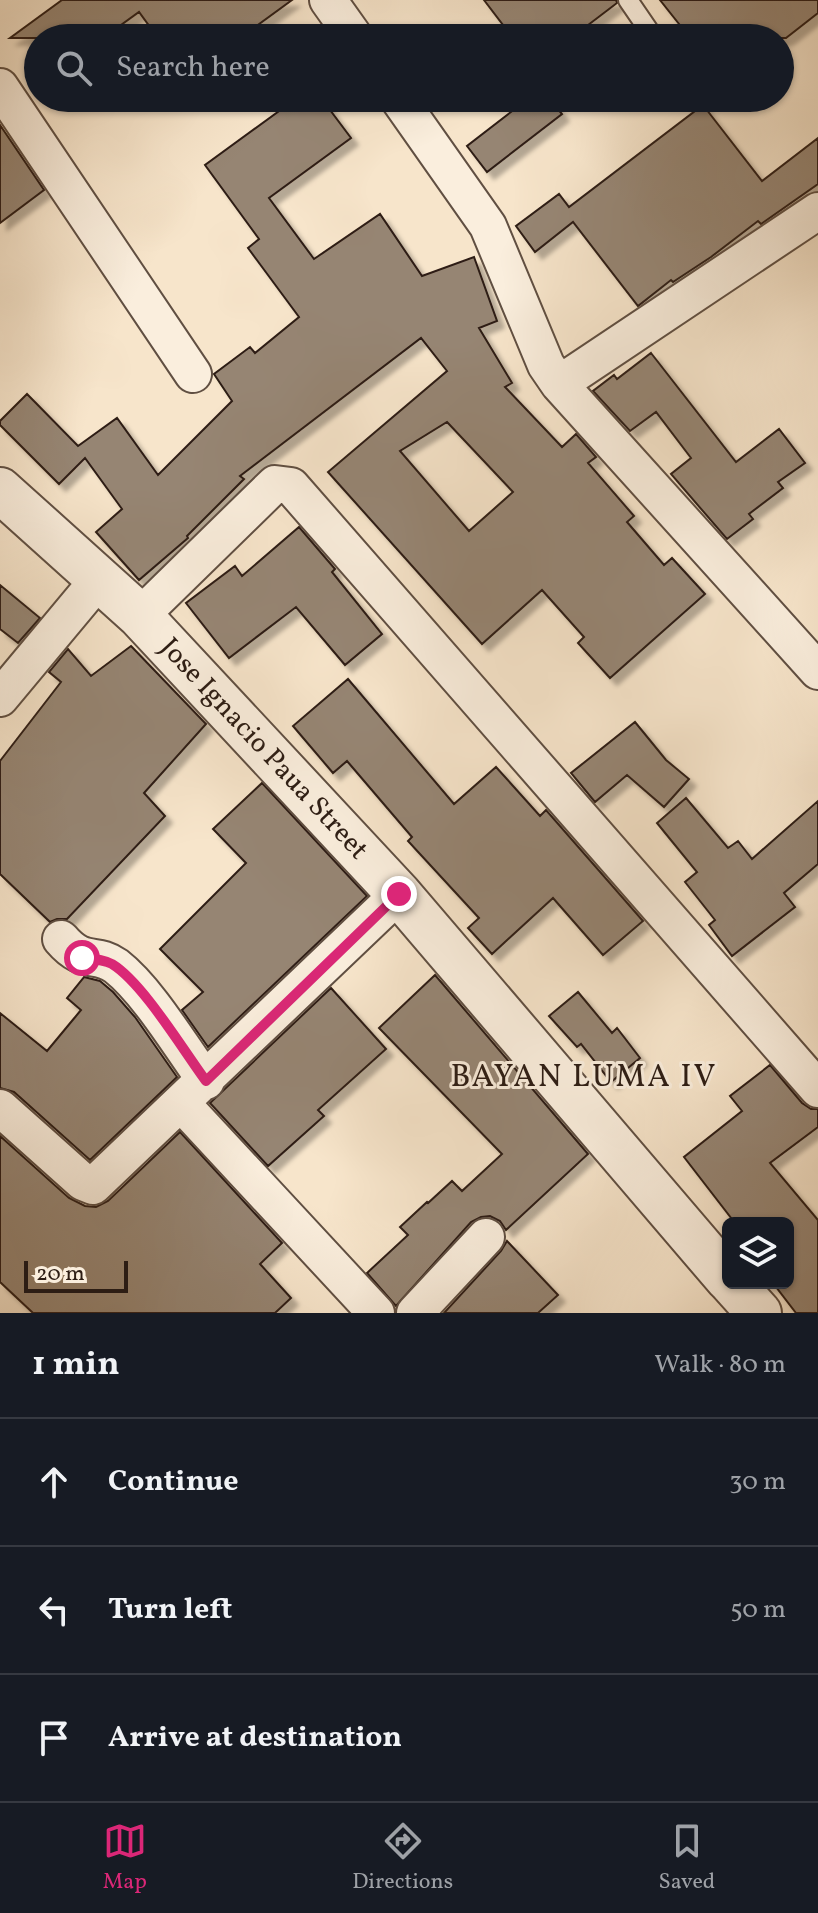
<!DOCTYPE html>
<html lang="en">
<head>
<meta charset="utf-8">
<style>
	:root { --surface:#171b24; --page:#20242c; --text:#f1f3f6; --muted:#9ea1a6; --line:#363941; --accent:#db2777 }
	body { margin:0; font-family:Vollkorn,serif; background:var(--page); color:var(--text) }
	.controls { position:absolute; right:24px; bottom:24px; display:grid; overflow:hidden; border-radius:12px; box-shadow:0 2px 6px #0004 }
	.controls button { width:72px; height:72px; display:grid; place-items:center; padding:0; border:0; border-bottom:2px solid var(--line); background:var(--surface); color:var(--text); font:40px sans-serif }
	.scale { position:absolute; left:24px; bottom:20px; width:104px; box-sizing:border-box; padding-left:8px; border:4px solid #2d1d14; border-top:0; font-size:22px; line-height:28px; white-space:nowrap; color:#2d1d14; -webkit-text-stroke:6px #faeedd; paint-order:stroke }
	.stop { position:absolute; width:24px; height:24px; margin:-18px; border:6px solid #db2777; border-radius:50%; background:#fff }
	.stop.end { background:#db2777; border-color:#fff; box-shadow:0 2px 8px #0008 }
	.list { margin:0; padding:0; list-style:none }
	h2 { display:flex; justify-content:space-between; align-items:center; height:104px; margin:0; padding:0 32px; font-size:34px }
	h2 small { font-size:26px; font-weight:400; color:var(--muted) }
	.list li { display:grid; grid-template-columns:52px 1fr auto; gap:24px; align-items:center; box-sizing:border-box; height:128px; padding:0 32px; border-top:2px solid var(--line) }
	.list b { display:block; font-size:30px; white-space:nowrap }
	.list em { font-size:26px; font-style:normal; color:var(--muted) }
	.icon { flex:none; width:44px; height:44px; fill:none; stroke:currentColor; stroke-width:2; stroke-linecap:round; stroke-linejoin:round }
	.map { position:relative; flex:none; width:818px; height:1313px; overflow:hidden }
	.search { position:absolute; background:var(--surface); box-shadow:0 2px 6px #0004; left:24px; right:24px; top:24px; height:88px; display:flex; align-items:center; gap:20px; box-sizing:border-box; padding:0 28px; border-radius:44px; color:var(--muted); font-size:30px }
	.sheet { height:488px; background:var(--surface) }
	nav { display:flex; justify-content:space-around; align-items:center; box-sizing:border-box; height:112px; border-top:2px solid var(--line); background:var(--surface); font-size:22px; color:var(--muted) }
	nav a { display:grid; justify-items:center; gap:4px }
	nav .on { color:var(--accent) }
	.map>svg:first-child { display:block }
</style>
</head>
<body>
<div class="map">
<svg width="818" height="1313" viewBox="0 0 818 1313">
	<defs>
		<filter id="shadow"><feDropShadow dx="7" dy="7" stdDeviation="2" flood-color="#0004"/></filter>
	</defs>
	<rect width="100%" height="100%" fill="#f7e5cb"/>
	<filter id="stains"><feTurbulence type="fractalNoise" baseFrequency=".0025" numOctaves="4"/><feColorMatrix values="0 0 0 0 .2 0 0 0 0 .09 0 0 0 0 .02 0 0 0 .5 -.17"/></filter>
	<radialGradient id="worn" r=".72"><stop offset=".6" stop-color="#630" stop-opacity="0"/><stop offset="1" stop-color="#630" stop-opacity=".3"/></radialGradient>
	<path fill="#968573" stroke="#2d1d14" stroke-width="2" fill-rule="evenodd" filter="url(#shadow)" d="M 62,0 L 292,0 L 240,38 L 158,38 L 139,12 L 103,38 L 10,38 Z
		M 484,0 L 616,0 L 617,3 L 571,38 L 513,38 Z
		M 660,0 L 818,0 L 818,13 L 786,38 L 700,38 L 694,29 L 687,34 Z
		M 297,98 L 321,98 L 351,138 L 269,198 L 314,259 L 380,214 L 422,276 L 474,257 L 497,321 L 479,328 L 512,383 L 505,387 L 562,447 L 576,434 L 596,457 L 588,463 L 634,516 L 627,522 L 664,565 L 672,558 L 705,594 L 610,678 L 578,643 L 584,637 L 542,590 L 482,644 L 328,472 L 447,371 L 421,338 L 240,476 L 244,479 L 187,536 L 188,538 L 139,580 L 96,532 L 122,509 L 85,458 L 59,484 L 0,425 L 0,421 L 27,394 L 78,446 L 117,418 L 158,475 L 232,401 L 214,374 L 250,347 L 255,353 L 299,317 L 248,248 L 259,239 L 205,165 ZM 447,422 L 513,492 L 469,531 L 400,451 Z
		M 529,98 L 549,98 L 562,114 L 487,172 L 467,146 Z
		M 703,105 L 762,181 L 818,138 L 818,184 L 761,224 L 758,221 L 711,257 L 673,282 L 671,280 L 638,306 L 573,222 L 535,252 L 516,226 L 559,194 L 569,207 Z
		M 0,125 L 44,190 L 0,223 Z
		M 651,353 L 736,462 L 779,429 L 805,463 L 778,482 L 783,488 L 749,514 L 753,519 L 727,539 L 671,474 L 691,458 L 656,412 L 630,431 L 593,391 L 614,375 L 617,379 Z
		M 299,527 L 335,569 L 332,572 L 382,634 L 345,665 L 296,607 L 229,658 L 186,603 L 235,566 L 242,576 Z
		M 0,585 L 40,618 L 18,643 L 0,629 Z
		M 131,646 L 206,724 L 144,793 L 165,816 L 67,919 L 57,919 L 50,922 L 0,874 L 0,761 L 61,682 L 49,672 L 68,649 L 91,676 Z
		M 348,679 L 454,804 L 496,767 L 540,816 L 546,810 L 643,921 L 603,955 L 553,898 L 492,954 L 468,928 L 479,918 L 408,841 L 412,837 L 347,761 L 333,773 L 293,726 Z
		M 635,722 L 666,760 L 689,779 L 664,807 L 627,775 L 595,802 L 571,773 Z
		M 262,783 L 367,896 L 208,1047 L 182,1010 L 203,992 L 160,949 L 246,863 L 213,829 Z
		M 686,798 L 728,848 L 738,841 L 752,859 L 818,801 L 818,864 L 784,893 L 795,907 L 732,956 L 709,925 L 715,920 L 685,882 L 697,872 L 657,823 Z
		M 435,975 L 588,1154 L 506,1230 L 500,1221 L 490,1216 L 481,1217 L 471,1222 L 396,1306 L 367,1273 L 408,1235 L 400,1227 L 427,1202 L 428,1203 L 452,1181 L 462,1191 L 502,1154 L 379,1028 Z
		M 84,977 L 100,981 L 113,992 L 135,1017 L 177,1077 L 90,1160 L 14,1092 L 0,1088 L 0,1013 L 47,1051 L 81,1010 L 67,998 Z
		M 331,988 L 386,1049 L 318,1110 L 324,1116 L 268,1166 L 210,1103 Z
		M 578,992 L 612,1033 L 617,1028 L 640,1058 L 611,1082 L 581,1044 L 577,1047 L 549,1016 Z
		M 770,1065 L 802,1103 L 811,1109 L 818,1109 L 818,1127 L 770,1163 L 818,1220 L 818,1313 L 796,1313 L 773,1283 L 788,1283 L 788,1223 L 735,1223 L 684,1157 L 742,1111 L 730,1096 Z
		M 180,1132 L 282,1243 L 260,1264 L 291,1298 L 275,1313 L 33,1313 L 0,1282 L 0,1136 L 69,1198 L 85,1206 L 96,1207 L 108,1201 Z
		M 507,1241 L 558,1295 L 538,1313 L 444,1313 L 501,1251 Z"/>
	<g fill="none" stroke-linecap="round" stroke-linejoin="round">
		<g stroke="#604f42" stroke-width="22">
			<path id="service" d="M 628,0 L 654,38"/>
		</g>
		<g stroke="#604f42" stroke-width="40">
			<path id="minor" d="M 328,0 L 355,38
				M 0,87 L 193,374
				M 398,98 L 488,226 L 546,365 L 559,384 L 818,671
				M 559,384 L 818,211
				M 140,616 L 275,484 L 291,486 L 818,1089
				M 0,698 L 100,578
				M 61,939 C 84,966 95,951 116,966 C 148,991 181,1047 206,1081
				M 182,1104 L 376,1313
				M 0,1108 L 83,1182 L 93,1186 L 399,894
				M 415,1313 L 486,1237"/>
		</g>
		<g stroke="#604f42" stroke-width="48">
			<g id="tertiary">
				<path id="s1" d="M 0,490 L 140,616 L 399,894 L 728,1279"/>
				<path d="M 732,1283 L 759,1313"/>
			</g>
		</g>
		<use href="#service" stroke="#faeedd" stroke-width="18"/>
		<use href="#minor" stroke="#faeedd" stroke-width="36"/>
		<use href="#tertiary" stroke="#faeedd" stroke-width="44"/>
	</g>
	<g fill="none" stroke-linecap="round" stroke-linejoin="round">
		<path stroke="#db2777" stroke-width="10" d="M 82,958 C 93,959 103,959 112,964 C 143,983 183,1050 206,1081 L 399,894"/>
	</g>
	<g text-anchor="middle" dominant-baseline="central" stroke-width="6" stroke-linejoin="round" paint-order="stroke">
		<g font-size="28" fill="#2d1d14" stroke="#faeedd">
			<text stroke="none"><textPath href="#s1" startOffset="370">Jose Ignacio Paua Street</textPath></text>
		</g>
		<g font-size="32" letter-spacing="2" fill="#2d1d14" stroke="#faeedd">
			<text x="584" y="1078">BAYAN LUMA IV</text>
		</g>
	</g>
	<rect width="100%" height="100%" filter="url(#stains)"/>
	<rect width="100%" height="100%" fill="url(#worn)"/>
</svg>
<div class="controls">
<button><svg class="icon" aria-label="layers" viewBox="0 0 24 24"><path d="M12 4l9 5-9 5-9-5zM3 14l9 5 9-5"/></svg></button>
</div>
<div class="scale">20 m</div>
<div class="stop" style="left:82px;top:958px"></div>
<div class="stop end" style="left:399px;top:894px"></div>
<div class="search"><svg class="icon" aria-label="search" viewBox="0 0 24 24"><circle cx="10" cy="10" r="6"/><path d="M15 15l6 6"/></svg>Search here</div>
</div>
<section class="sheet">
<h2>1 min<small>Walk · 80 m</small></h2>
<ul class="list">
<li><svg class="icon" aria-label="ahead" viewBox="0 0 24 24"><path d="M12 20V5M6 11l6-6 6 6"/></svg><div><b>Continue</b></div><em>30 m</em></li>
<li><svg class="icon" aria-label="left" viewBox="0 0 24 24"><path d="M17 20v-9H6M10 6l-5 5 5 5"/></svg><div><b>Turn left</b></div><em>50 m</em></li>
<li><svg class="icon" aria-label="arrive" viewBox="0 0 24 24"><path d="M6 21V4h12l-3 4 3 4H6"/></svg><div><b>Arrive at destination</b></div></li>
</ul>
</section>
<nav>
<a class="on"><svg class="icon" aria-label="map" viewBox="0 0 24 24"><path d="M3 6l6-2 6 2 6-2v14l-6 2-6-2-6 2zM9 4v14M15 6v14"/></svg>Map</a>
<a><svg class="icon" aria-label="directions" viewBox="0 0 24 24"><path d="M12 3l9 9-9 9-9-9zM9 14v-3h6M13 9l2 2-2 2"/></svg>Directions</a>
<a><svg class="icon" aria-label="saved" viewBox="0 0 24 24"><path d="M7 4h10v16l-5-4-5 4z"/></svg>Saved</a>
</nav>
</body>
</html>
